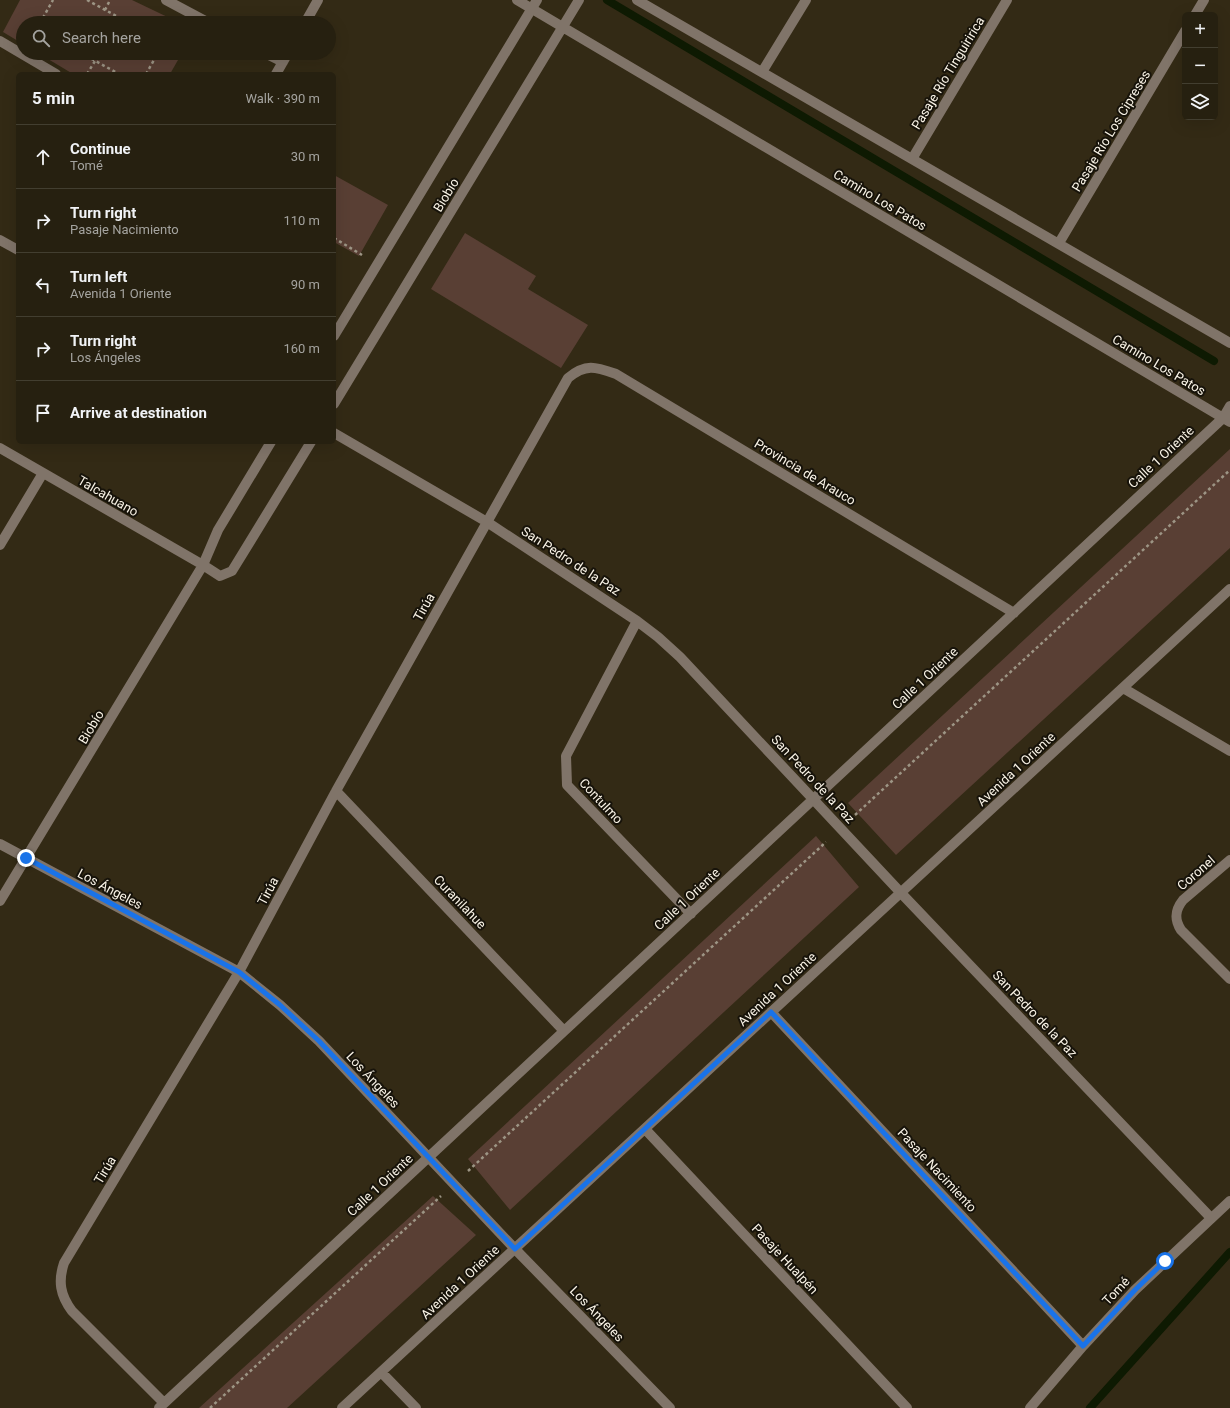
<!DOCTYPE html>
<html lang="en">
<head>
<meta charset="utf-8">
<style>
	:root { --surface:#262010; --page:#322d1e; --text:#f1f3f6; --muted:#a4a39f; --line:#423e30 }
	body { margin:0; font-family:Roboto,sans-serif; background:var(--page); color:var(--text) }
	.controls { position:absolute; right:12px; top:12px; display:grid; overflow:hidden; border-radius:6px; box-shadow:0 4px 16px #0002 }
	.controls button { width:36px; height:36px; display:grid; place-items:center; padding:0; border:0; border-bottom:1px solid var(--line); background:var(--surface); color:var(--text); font:20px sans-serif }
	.stop { position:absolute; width:12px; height:12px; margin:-9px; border:3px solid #1a73e8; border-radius:50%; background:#fff }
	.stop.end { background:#1a73e8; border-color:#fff; box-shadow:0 1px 4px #0008 }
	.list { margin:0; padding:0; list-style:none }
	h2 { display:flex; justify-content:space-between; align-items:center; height:52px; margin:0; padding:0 16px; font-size:17px }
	h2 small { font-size:13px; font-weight:400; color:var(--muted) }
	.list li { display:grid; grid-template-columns:26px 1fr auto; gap:12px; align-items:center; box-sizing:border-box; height:64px; padding:0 16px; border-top:1px solid var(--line) }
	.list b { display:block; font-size:15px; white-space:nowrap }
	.list p { margin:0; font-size:13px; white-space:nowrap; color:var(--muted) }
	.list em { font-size:13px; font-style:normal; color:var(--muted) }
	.icon { flex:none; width:22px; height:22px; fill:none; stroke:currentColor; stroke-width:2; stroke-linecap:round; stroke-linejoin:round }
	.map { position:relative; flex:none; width:1230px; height:1408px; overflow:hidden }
	.search { position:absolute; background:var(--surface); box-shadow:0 4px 16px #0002; left:16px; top:16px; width:320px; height:44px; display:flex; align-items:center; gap:10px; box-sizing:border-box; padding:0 14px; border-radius:22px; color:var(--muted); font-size:15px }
	.panel { position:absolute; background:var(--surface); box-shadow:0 4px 16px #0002; left:16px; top:72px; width:320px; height:372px; border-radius:6px }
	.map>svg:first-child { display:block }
</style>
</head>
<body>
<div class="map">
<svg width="1230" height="1408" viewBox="0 0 1230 1408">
	<rect width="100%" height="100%" fill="#332a15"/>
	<path fill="#593f34" d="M 20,0 L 132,0 L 180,23 L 23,23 L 23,44 L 3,32 Z
		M 38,53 L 182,53 L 170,74 L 73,74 Z
		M 334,175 L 388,205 L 359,256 L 334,242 Z
		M 465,233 L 536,276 L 528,289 L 588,325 L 561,368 L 431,289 Z
		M 1230,449 L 1230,548 L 896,855 L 848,803 Z
		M 816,836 L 859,887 L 510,1210 L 468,1159 Z
		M 433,1196 L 476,1235 L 287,1408 L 199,1408 Z"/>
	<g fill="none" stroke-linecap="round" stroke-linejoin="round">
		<path stroke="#0e1a02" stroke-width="8" d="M 607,0 L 1214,361
			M 1090,1408 L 1230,1252"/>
		<path stroke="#9d9585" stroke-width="2.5" stroke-dasharray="3 3" stroke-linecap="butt" d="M 87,0 L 129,23
			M 105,10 L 110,0
			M 40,23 L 53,0
			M 81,53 L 119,74
			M 87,74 L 95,61
			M 146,74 L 158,53
			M 334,238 L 362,255
			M 855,815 L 1230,470
			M 468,1171 L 826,842
			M 210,1408 L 441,1196"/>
		<path stroke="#807469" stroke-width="10" d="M 166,0 L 209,23
			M 517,0 L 1230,422
			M 637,0 L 1230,343
			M 1195,15 L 1204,0
			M 305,23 L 318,0
			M 0,41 L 56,74
			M 265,53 L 283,62
			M 762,72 L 806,0
			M 276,74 L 288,53
			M 912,159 L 1007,0
			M 0,240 L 18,250
			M 1059,243 L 1185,31
			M 334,336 L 537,0
			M 334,404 L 579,0
			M 334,433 L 487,522 L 637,621 L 658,637 L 680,657 L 901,893 L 1211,1218
			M 0,448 L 203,565 L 220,576 L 232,571 L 311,442
			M 0,545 L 43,473
			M 637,621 L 566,756 L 567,785 L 691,914
			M 1123,688 L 1230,751
			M 336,791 L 564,1031
			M 0,844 L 239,972 L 280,1005 L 319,1041 L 515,1249 L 670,1408
			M 1230,860 L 1183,900 C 1175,910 1174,919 1181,930 L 1230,979
			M 0,901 L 203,565 L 218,530 L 271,442
			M 771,1012 L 1083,1346
			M 645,1129 L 907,1408
			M 381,1372 L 416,1408
			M 164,1403 L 72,1311 C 60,1295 58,1281 64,1263 L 239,972 L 336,791 L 568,378 C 586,363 596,367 616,374 L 1014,613
			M 159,1408 L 1223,418 L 1230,406
			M 342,1408 L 1230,589
			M 1030,1408 L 1083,1346 L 1135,1290 L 1230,1201"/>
	</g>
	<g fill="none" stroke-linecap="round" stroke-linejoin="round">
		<path stroke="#1a73e8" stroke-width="5" d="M 26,858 L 239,972 L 280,1005 L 319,1041 L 515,1249 L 771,1012 L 1083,1346 L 1135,1290 L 1165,1261"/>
	</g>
	<g text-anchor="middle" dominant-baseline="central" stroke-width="4" stroke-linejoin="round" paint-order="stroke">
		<g font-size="13" fill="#faf4e7" stroke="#17130a">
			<text transform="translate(948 73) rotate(-59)">Pasaje Río Tinguiririca</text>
			<text transform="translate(1111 131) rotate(-59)">Pasaje Río Los Cipreses</text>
			<text transform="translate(446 195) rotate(-59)">Biobío</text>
			<text transform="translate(880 200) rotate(31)">Camino Los Patos</text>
			<text transform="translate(1159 365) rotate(31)">Camino Los Patos</text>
			<text transform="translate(1161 457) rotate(-43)">Calle 1 Oriente</text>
			<text transform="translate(805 472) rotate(31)">Provincia de Arauco</text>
			<text transform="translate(108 496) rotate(30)">Talcahuano</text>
			<text transform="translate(571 561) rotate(33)">San Pedro de la Paz</text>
			<text transform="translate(424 607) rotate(-61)">Tirúa</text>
			<text transform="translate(925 678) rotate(-43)">Calle 1 Oriente</text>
			<text transform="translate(91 727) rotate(-59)">Biobío</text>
			<text transform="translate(1016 769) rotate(-43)">Avenida 1 Oriente</text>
			<text transform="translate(813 779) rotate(47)">San Pedro de la Paz</text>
			<text transform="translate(601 801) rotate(47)">Contulmo</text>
			<text transform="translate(1196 873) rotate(-41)">Coronel</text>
			<text transform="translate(110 889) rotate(28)">Los Ángeles</text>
			<text transform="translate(268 891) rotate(-62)">Tirúa</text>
			<text transform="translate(687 899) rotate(-43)">Calle 1 Oriente</text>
			<text transform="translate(460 902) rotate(46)">Curanilahue</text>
			<text transform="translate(777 989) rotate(-43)">Avenida 1 Oriente</text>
			<text transform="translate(1035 1014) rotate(46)">San Pedro de la Paz</text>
			<text transform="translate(373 1080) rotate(47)">Los Ángeles</text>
			<text transform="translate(105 1170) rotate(-59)">Tirúa</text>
			<text transform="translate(937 1170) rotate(47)">Pasaje Nacimiento</text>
			<text transform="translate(380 1185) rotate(-43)">Calle 1 Oriente</text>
			<text transform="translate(785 1259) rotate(47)">Pasaje Hualpén</text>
			<text transform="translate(460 1282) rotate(-43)">Avenida 1 Oriente</text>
			<text transform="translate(1116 1291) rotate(-47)">Tomé</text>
			<text transform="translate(597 1314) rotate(46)">Los Ángeles</text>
		</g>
	</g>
</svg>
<div class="controls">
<button>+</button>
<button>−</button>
<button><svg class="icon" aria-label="layers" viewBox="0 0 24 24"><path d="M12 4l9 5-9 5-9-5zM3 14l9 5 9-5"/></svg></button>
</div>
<div class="stop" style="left:1165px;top:1261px"></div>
<div class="stop end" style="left:26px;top:858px"></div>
<div class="search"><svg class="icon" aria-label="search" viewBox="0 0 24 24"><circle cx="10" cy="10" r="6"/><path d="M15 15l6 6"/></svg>Search here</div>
<section class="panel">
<h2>5 min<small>Walk · 390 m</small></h2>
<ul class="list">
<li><svg class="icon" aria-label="ahead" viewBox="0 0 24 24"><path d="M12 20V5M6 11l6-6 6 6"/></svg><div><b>Continue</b><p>Tomé</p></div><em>30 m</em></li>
<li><svg class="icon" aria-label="right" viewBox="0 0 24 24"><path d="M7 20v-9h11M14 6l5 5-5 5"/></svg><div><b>Turn right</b><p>Pasaje Nacimiento</p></div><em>110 m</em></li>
<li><svg class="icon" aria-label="left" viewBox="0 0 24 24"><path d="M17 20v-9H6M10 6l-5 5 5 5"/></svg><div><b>Turn left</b><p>Avenida 1 Oriente</p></div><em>90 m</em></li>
<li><svg class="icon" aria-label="right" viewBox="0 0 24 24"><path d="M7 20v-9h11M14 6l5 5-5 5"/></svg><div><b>Turn right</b><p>Los Ángeles</p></div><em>160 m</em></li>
<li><svg class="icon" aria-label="arrive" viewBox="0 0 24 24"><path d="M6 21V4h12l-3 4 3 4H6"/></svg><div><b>Arrive at destination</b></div></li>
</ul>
</section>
</div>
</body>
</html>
